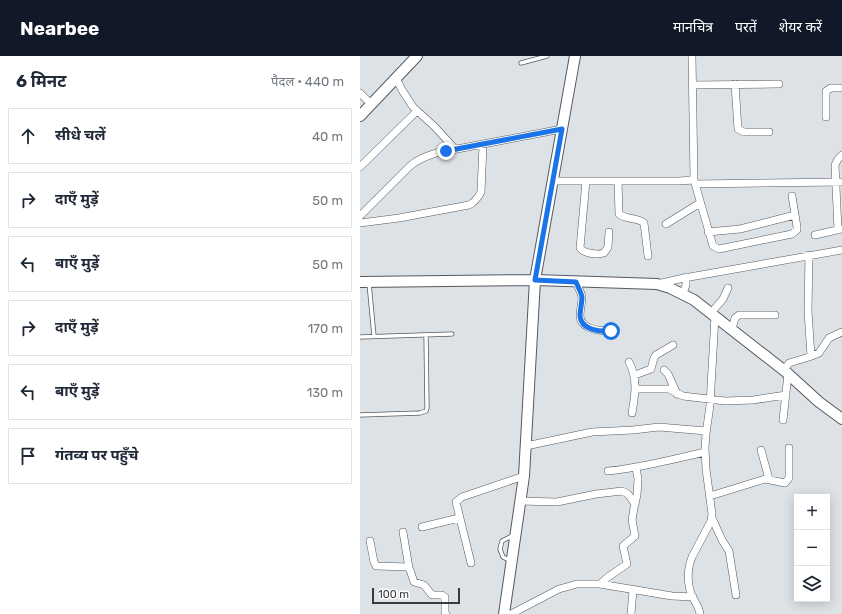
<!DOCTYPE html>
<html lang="hi">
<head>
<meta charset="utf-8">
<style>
	:root { --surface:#fff; --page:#f6f6f7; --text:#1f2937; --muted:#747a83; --line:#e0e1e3; --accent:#111827 }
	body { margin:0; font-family:Rubik,"Noto Sans Devanagari",sans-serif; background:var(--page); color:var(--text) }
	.controls { position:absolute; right:12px; bottom:12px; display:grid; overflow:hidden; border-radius:0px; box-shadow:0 2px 10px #0003 }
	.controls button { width:36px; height:36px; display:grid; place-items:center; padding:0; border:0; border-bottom:1px solid var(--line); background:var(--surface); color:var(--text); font:20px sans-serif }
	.scale { position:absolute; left:12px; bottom:10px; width:88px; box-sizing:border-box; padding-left:4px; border:2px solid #383a3c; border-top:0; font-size:11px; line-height:14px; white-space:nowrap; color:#383a3c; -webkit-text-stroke:3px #fff; paint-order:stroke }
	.stop { position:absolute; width:12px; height:12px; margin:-9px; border:3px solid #1a73e8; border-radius:50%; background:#fff }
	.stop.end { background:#1a73e8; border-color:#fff; box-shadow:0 1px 4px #0008 }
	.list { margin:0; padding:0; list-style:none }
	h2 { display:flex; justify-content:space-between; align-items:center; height:52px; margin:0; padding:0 16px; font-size:17px }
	h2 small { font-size:13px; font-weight:400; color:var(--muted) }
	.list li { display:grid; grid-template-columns:26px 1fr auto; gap:12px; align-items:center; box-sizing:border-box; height:56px; margin:0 8px 8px; padding:0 8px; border:1px solid var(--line); border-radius:0px }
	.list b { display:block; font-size:15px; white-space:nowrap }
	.list em { font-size:13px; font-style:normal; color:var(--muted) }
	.icon { flex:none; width:22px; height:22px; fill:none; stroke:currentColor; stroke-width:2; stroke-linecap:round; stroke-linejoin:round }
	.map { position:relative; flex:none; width:482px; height:558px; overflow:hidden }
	header { display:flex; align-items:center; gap:24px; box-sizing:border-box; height:56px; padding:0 20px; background:var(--accent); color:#fff }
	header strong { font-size:19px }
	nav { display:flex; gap:22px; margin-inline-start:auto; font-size:14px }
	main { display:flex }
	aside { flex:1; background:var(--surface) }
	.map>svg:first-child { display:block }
</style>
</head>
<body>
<header>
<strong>Nearbee</strong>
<nav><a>मानचित्र</a><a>परतें</a><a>शेयर करें</a></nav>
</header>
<main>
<aside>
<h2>6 मिनट<small>पैदल · 440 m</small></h2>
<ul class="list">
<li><svg class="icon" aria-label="ahead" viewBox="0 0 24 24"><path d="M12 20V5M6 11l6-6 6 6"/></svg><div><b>सीधे चलें</b></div><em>40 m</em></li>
<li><svg class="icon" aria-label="right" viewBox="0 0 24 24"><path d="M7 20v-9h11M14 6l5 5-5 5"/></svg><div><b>दाएँ मुड़ें</b></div><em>50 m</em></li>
<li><svg class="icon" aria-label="left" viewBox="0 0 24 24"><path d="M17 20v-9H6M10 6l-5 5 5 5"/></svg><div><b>बाएँ मुड़ें</b></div><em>50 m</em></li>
<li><svg class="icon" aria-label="right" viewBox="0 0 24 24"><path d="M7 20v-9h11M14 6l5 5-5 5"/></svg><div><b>दाएँ मुड़ें</b></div><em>170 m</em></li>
<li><svg class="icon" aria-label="left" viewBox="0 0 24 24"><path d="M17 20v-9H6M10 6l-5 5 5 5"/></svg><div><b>बाएँ मुड़ें</b></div><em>130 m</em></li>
<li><svg class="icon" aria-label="arrive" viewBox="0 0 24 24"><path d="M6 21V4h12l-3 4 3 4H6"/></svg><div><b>गंतव्य पर पहुँचे</b></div></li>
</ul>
</aside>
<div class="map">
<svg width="482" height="558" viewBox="0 0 482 558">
	<rect width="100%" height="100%" fill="#dde2e7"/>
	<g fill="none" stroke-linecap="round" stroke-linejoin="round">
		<g stroke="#55595e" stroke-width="5">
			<path id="lane" d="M 161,7 L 187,0
				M 9,227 L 14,280
				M 0,281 L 92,278
				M 0,359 L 60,357 L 66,355 L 67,352 L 66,279
				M 151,505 L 143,501 L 140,493 L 142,485 L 154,479"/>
		</g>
		<g stroke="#55595e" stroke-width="8">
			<path id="street" d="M 332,0 L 334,124 L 353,190 L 359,193 L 432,178 L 437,174 L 437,171 L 432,140
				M 36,22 L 42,34 L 53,51 L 75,71 L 95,93
				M 375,28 L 378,73 L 384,76 L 409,76
				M 333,29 L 419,28
				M 0,37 L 11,48
				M 466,61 L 466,35 L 471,32 L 482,32
				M 0,111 L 57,55
				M 192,125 L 319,125 L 334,124
				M 226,125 L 220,192 C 225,198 237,199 244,197 L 248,191 L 249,176
				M 258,125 L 259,158 C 266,164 277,161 284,167 L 288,200
				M 335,128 L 482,126
				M 0,160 L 50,110 C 58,103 67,100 76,97 L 202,73
				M 0,167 L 39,162 L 109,149 C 115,146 118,142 121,136 L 123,88
				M 306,168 L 340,147
				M 478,174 L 475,109 L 478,103 L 482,99
				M 348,176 L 380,173 L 435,159
				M 455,179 L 482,173
				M 449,199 L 448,255 L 451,300
				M 216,226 C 218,231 221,236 222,241 C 222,247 220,254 220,260 C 221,274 240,275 251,275
				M 297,228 L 324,222 L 482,194
				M 323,237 L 326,229 L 326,221
				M 351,257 L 363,243 L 368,232
				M 372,273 L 375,262 L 379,259 L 415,259
				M 269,306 C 278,323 275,339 272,357
				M 304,314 L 308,318 L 317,338
				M 424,314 L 429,307 L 449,301 L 459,297 L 469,282 L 482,276
				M 275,319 L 291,313 L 294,302 L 296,299 L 313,289
				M 276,333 L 309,333 L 323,340 L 365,345 L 393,344 L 426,339
				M 423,364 L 428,318
				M 166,390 L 232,376 L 253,375 L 273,374 L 299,371 L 346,375
				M 401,394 L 409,423
				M 248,415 C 281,412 313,403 345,396
				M 350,440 L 405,423 L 425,427 L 429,422 L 429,392
				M 160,445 L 197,446 L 236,438 L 262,435 L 268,438 L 275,448
				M 352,462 L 362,484 L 369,495 L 376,539
				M 62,471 L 99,462
				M 43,476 L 49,512
				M 10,485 L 14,506 L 16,510 L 48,511 L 50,514 L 54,526 L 64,529 L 72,539 L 82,539 L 85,541 L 85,556 L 86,558
				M 111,507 L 96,446 L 102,441 L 164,420
				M 240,528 L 248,521 L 267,508 L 263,490 L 275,480 L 272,464 L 274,452 L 277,439 L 278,423 L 276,412
				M 151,558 L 199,533 L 217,528 L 240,528 L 312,540 L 333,541
				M 271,558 L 273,534
				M 340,558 C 339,551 335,546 332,540 C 327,528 327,513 332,501 L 351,465 L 352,458 L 346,413 L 345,392 L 346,378 L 350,349 L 355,260"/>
		</g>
		<g stroke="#55595e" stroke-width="12">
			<path id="secondary" d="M 0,60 L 57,0
				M 0,226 L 175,224 L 297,228 L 310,232 L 334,244 L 426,316 L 459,346 L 482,363
				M 144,558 L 164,420 L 175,224 L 215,0"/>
		</g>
		<use href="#lane" stroke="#fff" stroke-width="3.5"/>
		<use href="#street" stroke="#fff" stroke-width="7"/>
		<use href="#secondary" stroke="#fff" stroke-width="10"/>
	</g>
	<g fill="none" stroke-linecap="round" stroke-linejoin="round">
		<path stroke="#1a73e8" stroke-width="5" d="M 86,95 L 202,73 L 175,224 L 216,226 C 218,231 221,236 222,241 C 222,247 220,254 220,260 C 221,274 240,276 251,275"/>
	</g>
</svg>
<div class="controls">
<button>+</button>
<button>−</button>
<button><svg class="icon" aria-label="layers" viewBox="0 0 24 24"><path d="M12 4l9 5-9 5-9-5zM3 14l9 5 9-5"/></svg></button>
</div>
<div class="scale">100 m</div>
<div class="stop" style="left:251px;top:275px"></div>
<div class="stop end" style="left:86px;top:95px"></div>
</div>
</main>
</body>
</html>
